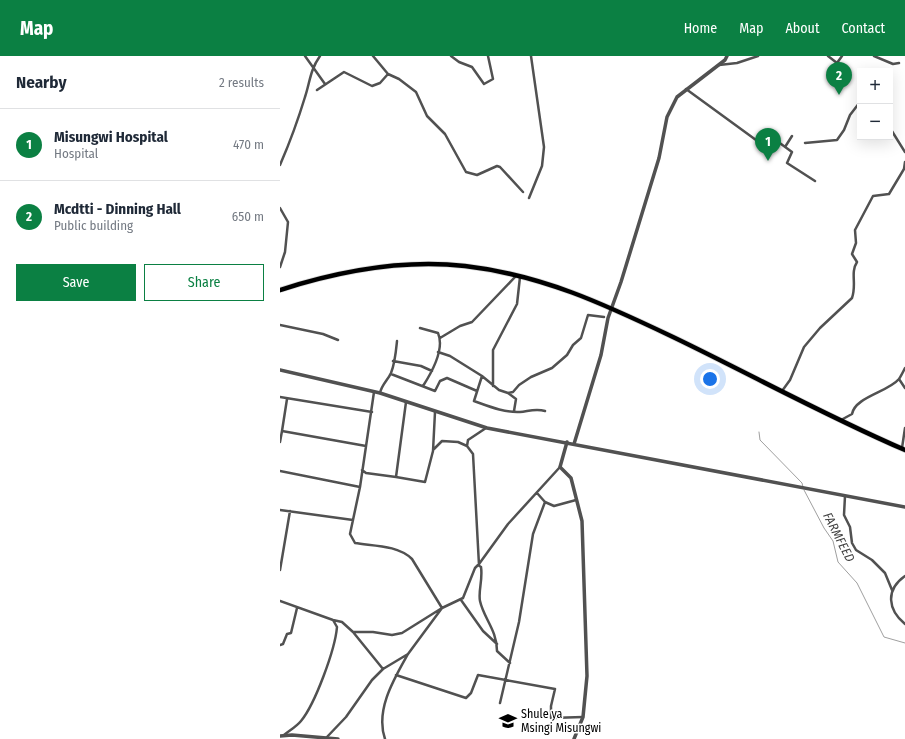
<!DOCTYPE html>
<html lang="en">
<head>
<meta charset="utf-8">
<style>
	:root { --surface:#fff; --page:#f2f2f3; --text:#1f2937; --muted:#747a83; --line:#e0e1e3; --accent:#0b8043 }
	body { margin:0; font-family:"Fira Sans Condensed",sans-serif; background:var(--page); color:var(--text) }
	.controls { position:absolute; right:12px; top:12px; display:grid; overflow:hidden; border-radius:0px; box-shadow:0 4px 16px #0002 }
	.controls button { width:36px; height:36px; display:grid; place-items:center; padding:0; border:0; border-bottom:1px solid var(--line); background:var(--surface); color:var(--text); font:20px sans-serif }
	.you { position:absolute; left:430px; top:323px; width:14px; height:14px; margin:-10px; border:3px solid #fff; border-radius:50%; background:#1a73e8; box-shadow:0 0 0 6px #1a73e833 }
	.badge { display:grid; place-items:center; width:26px; height:26px; border-radius:50%; background:var(--accent); color:#fff; font-size:13px; font-weight:700 }
	.pin { position:absolute; translate:-50% -33px; filter:drop-shadow(0 1px 2px #0008) }
	.pin::after { content:''; position:absolute; top:21px; width:14px; height:12px; background:inherit; clip-path:polygon(0 0,100% 0,50% 100%) }
	.list { margin:0; padding:0; list-style:none }
	h2 { display:flex; justify-content:space-between; align-items:center; height:52px; margin:0; padding:0 16px; font-size:17px }
	h2 small { font-size:13px; font-weight:400; color:var(--muted) }
	.list li { display:grid; grid-template-columns:26px 1fr auto; gap:12px; align-items:center; box-sizing:border-box; height:72px; padding:0 16px; border-top:1px solid var(--line) }
	.list b { display:block; font-size:15px; white-space:nowrap }
	.list p { margin:0; font-size:13px; white-space:nowrap; color:var(--muted) }
	.list em { font-size:13px; font-style:normal; color:var(--muted) }
	.actions { display:flex; gap:8px; padding:12px 16px }
	.actions a { flex:1; padding:9px 0; border:1px solid var(--accent); border-radius:0px; text-align:center; font-size:14px; color:var(--accent) }
	.actions .main { background:var(--accent); color:#fff }
	.map { position:relative; flex:none; width:625px; height:683px; overflow:hidden }
	header { display:flex; align-items:center; gap:24px; box-sizing:border-box; height:56px; padding:0 20px; background:var(--accent); color:#fff }
	header strong { font-size:19px }
	nav { display:flex; gap:22px; margin-inline-start:auto; font-size:14px }
	main { display:flex }
	aside { flex:1; background:var(--surface) }
	.map>svg:first-child { display:block }
</style>
</head>
<body>
<header>
<strong>Map</strong>
<nav><a>Home</a><a>Map</a><a>About</a><a>Contact</a></nav>
</header>
<main>
<aside>
<h2>Nearby<small>2 results</small></h2>
<ul class="list">
<li><span class="badge">1</span><div><b>Misungwi Hospital</b><p>Hospital</p></div><em>470 m</em></li>
<li><span class="badge">2</span><div><b>Mcdtti - Dinning Hall</b><p>Public building</p></div><em>650 m</em></li>
</ul>
<div class="actions"><a class="main">Save</a><a>Share</a></div>
</aside>
<div class="map">
<svg width="625" height="683" viewBox="0 0 625 683">
	<rect width="100%" height="100%" fill="#fff"/>
	<g fill="none" stroke-linecap="round" stroke-linejoin="round">
		<path stroke="#9f9f9f" stroke-width="1" d="M 479,376 L 480,384 L 522,427 L 523,431
			M 524,434 L 544,472 L 553,485 L 558,506 L 577,527 L 604,581 L 625,587"/>
		<g stroke="#dbdbdb" stroke-width="6">
			<path id="trunk" d="M 0,234 C 59,215 122,203 185,210 C 262,219 324,248 393,281 C 470,318 546,360 625,394"/>
		</g>
		<path stroke="#515151" stroke-width="2.5" d="M 25,0 L 45,28
			M 93,0 L 108,18 L 119,23 L 136,36 L 147,60 L 165,78 L 186,116 L 197,119 L 217,110 L 220,111 L 243,136
			M 171,0 L 179,6 L 192,11 L 204,28 L 213,23 L 208,0
			M 548,0 L 557,7 L 562,0
			M 594,0 L 613,8 L 619,7
			M 439,9 L 457,7 L 478,0
			M 406,33 L 476,84 L 489,95 L 497,85 L 512,96 L 507,107 L 535,125
			M 37,34 L 64,16 L 92,30 L 100,27 L 108,18
			M 610,72 L 625,96
			M 525,87 L 557,84 L 564,74 L 570,59 L 580,46
			M 505,91 L 512,80
			M 0,109 C 10,86 18,64 25,41 C 30,26 30,14 40,0
			M 249,142 L 262,110 L 264,91 L 251,0
			M 0,152 L 8,166 L 5,196 L 0,211
			M 0,269 L 43,278 L 58,284
			M 140,272 L 158,277 C 165,293 152,316 143,330
			M 160,282 L 180,270 L 192,266 L 236,220
			M 158,296 L 170,300 L 202,320 L 219,334 L 228,337 L 236,343 L 234,355
			M 113,305 L 141,310 L 152,315
			M 111,318 L 155,335 L 160,325 L 167,322 L 197,335
			M 202,320 L 194,345 C 208,350 225,357 240,356 C 249,355 256,352 265,355
			M 619,323 L 625,332
			M 213,330 L 213,294 L 237,248 L 240,221
			M 502,335 L 510,324 L 524,291 L 540,272 L 572,242 C 577,228 570,217 577,206 L 572,198 L 576,187 L 575,174 L 593,140 L 609,138 L 624,113 L 625,106
			M 100,337 C 102,328 108,324 111,317 C 115,307 116,295 117,285
			M 228,337 L 233,336 L 239,329 L 251,321 L 272,312 L 287,299 L 293,289 L 301,282 L 308,259 L 324,261
			M 0,341 L 92,356
			M 561,364 L 572,358 C 575,341 608,336 619,323 C 621,320 623,316 625,312
			M 2,375 L 7,343
			M 0,386 L 2,375 L 86,390
			M 622,392 L 625,372
			M 154,393 L 162,385 L 178,386 L 187,390
			M 82,414 L 86,417 L 116,421 L 126,346
			M 0,415 L 80,431
			M 116,421 L 145,426 L 153,395 L 155,356
			M 565,440 L 564,459 L 570,471 L 572,487 L 576,494 L 592,504 L 605,517 L 612,534
			M 265,446 L 274,450 L 296,444
			M 0,454 L 73,464
			M 199,508 L 228,468 L 280,411
			M 199,509 L 193,398 L 187,390 L 188,384 L 206,372
			M 0,514 L 10,455
			M 625,520 C 605,534 608,554 625,568
			M 181,544 L 203,575 L 217,588
			M 0,545 L 53,564 L 62,566 L 73,576 L 103,613
			M 73,576 L 93,576 L 112,579 L 122,577 L 162,552 L 132,503 C 118,489 93,490 75,487 L 70,478 L 80,431 L 94,336
			M 0,589 L 3,588 L 7,578 L 11,577 L 17,552
			M 116,619 L 186,642 L 191,637 L 198,619 L 275,633 L 271,650 L 271,662 L 303,661
			M 220,647 L 239,566 L 253,478 L 265,446 L 257,437
			M 4,679 C 10,674 16,671 21,665 C 35,648 55,594 57,571 L 53,564
			M 46,682 L 66,661 L 92,624 L 103,613 L 128,598 L 162,552 L 183,542 L 195,512 L 198,509 L 201,511 C 203,524 198,535 200,545 C 204,563 217,574 217,595 L 230,607
			M 105,683 C 95,654 114,623 128,598"/>
		<path stroke="#515151" stroke-width="3.5" d="M 0,314 L 100,337 L 207,372 L 625,451
			M 287,386 L 280,411 L 291,422 L 302,465 L 307,620 L 303,661 L 294,683
			M 294,388 L 321,299 L 328,262 L 341,226 L 379,102 L 387,61 L 397,41 L 445,4 L 447,0
			M 0,680 L 12,679 L 58,683"/>
		<use href="#trunk" stroke="#000" stroke-width="4.5"/>
	</g>
	<defs>
		<g id="school-bare" transform="scale(1.38)"><path d="M0-5L7-2L0 1L-7-2ZM-4 1L0 2.5L4 1V4Q0 6-4 4Z" fill="#000" stroke="#fff" stroke-width="2.5" paint-order="stroke"/></g>
	</defs>
	<g fill-rule="evenodd">
		<use href="#school-bare" x="228" y="665"/>
	</g>
	<g text-anchor="middle" dominant-baseline="central" stroke-width="3" stroke-linejoin="round" paint-order="stroke">
		<g font-size="12" fill="#000" stroke="#fff" text-anchor="start">
			<text x="241" y="658">Shule ya<tspan x="241" dy="14">Msingi Misungwi</tspan></text>
		</g>
		<g font-size="13" font-style="italic" fill="#404040" stroke="#fff">
			<text transform="translate(559 481) rotate(63)">FARMFEED</text>
		</g>
	</g>
</svg>
<div class="controls">
<button>+</button>
<button>−</button>
</div>
<div class="you"></div>
<div class="pin badge" style="left:488px;top:105px">1</div>
<div class="pin badge" style="left:559px;top:39px">2</div>
</div>
</main>
</body>
</html>
